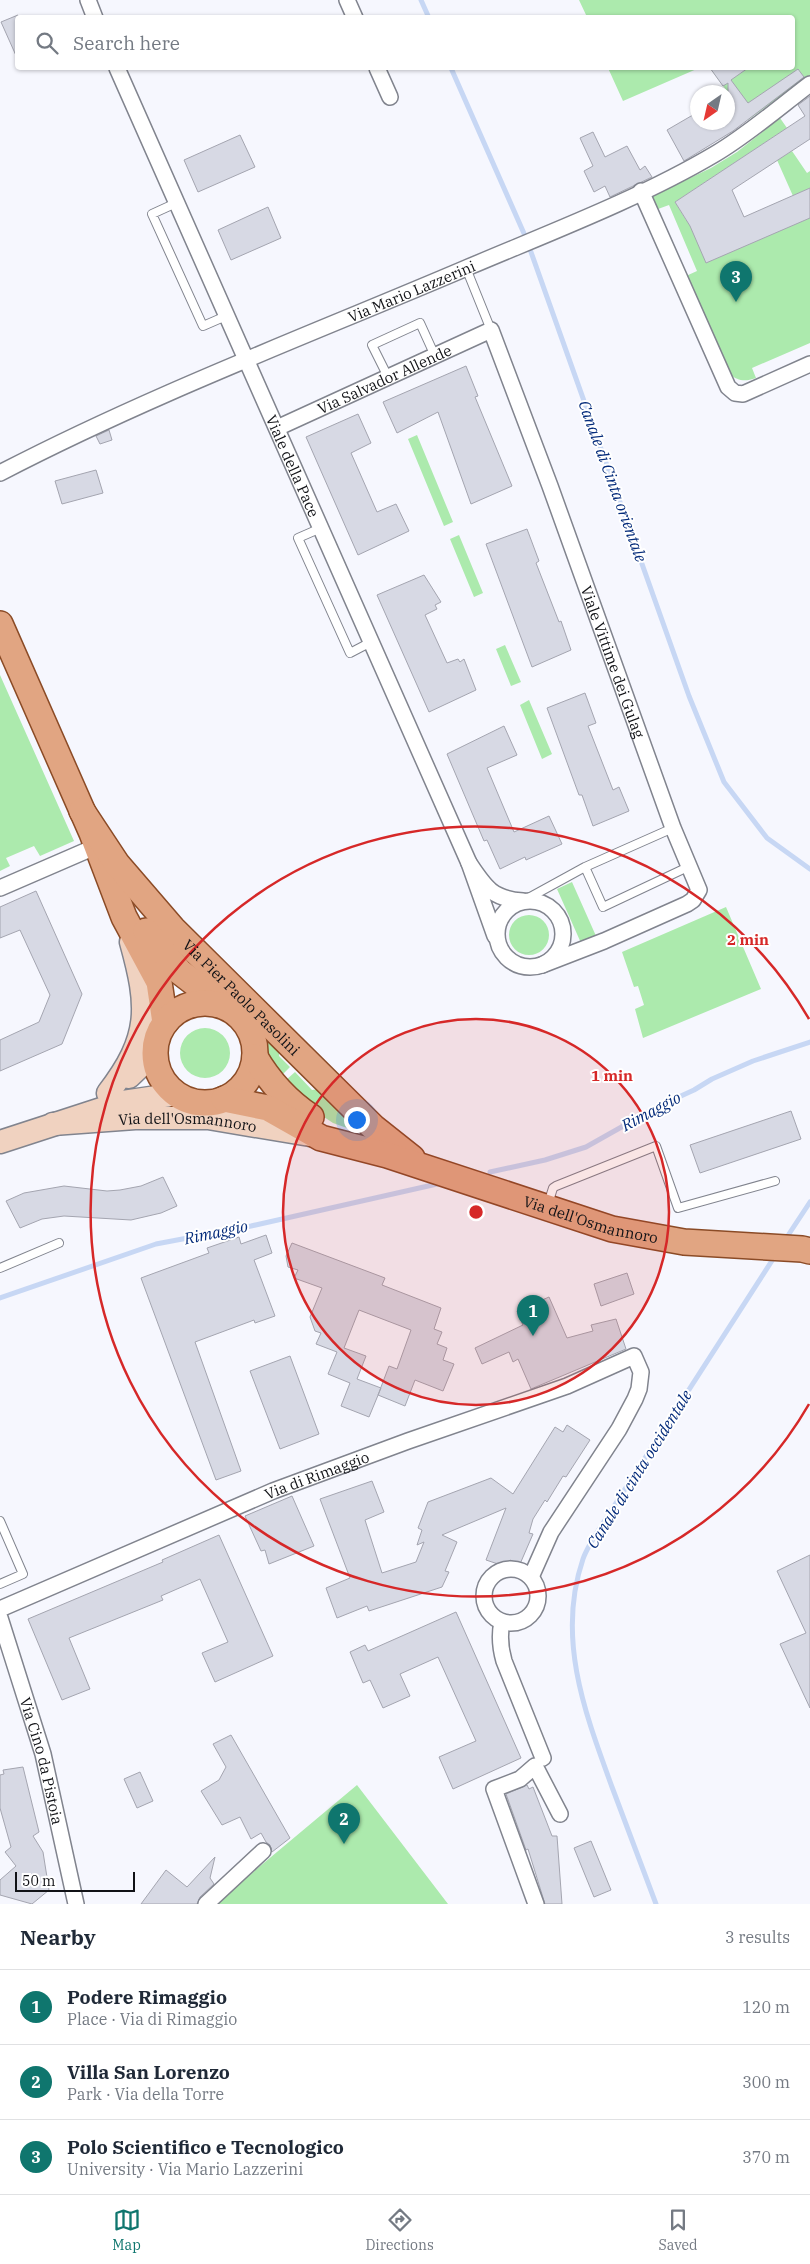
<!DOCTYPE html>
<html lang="en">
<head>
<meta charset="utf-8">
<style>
	:root { --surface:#fff; --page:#f2f2f3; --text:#1f2937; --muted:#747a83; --line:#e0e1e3; --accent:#0f766e }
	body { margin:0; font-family:"IBM Plex Serif",serif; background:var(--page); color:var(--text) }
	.compass { position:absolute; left:690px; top:85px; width:45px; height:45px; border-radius:50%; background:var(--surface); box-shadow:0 1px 4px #0004; rotate:214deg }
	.scale { position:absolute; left:15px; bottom:12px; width:120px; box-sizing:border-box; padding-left:5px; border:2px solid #111216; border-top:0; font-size:14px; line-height:18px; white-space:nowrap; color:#111216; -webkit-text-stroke:4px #fff; paint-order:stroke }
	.you { position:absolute; left:356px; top:1119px; width:18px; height:18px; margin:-12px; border:4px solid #fff; border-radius:50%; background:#1a73e8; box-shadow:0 0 0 8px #1a73e833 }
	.badge { display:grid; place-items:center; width:32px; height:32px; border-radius:50%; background:var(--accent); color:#fff; font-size:16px; font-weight:700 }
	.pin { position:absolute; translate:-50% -41px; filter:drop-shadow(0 1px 2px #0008) }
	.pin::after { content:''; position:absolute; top:26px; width:18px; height:15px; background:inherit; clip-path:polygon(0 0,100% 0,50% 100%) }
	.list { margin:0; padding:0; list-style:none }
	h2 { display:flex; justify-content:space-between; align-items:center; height:65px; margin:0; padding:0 20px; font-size:21px }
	h2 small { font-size:16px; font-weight:400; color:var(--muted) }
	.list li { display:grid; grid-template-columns:32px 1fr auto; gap:15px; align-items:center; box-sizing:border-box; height:75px; padding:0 20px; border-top:1px solid var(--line) }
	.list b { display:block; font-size:19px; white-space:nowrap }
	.list p { margin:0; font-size:16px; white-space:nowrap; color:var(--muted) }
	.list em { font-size:16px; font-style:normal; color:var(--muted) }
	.icon { flex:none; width:28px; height:28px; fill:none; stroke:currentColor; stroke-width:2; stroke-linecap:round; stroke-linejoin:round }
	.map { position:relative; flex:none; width:810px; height:1904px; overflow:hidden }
	.search { position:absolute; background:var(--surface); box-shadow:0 1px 4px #0004; left:15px; right:15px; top:15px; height:55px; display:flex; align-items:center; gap:12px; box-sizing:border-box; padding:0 18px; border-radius:5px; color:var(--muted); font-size:19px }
	.sheet { height:290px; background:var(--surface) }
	nav { display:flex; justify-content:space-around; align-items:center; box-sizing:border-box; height:70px; border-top:1px solid var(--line); background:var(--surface); font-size:14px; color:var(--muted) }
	nav a { display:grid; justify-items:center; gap:2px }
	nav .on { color:var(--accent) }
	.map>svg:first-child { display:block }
</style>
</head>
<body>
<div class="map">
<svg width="810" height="1904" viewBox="0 0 810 1904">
	<rect width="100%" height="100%" fill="#f6f7fe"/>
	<path fill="#aceaad" d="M 579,0 L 810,0 L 810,75 L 748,120 L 710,68 L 792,68 L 792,18 L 587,17 Z
		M 608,68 L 699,68 L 623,101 Z
		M 780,118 L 787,128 L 675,202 L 686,220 L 810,218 L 810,343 L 752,368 L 756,378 C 744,382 739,381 729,374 L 686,276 L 697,271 L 669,205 L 658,209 L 652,196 L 711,168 L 737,152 Z
		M 792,151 L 807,173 L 810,171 L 810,188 L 793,196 L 777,160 Z
		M 417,435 L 453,522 L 444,526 L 408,439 Z
		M 459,535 L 483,593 L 474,597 L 450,539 Z
		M 505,645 L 521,682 L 511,686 L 496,649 Z
		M 0,675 L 74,841 L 40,856 L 34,846 L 6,858 L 10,866 L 0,871 Z
		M 529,700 L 552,754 L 542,759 L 520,705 Z
		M 572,882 L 596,936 L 581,943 L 557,889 Z
		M 726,907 L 761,989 L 643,1038 L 635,1009 L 644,1005 L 638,986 L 634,987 L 622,952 Z
		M509 935a20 20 0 1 1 40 0a20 20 0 1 1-40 0Z
		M 146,916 L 279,1042 L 279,1056 L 290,1067 L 283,1074 L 272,1061 L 254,1022 L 204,983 Z
		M180 1053a25 25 0 1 1 50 0a25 25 0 1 1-50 0Z
		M 295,1072 L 312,1090 L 326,1088 L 375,1138 L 333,1123 L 324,1117 L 313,1109 L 286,1080 Z
		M 357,1785 L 448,1904 L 215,1904 Z"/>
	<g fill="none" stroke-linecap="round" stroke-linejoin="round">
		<path stroke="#c7d7f4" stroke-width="5" d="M 421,0 L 429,18
			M 451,68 L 526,238 L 689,696 L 724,782 L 767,838 L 810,869
			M 490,1172 L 545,1160 L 586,1147 L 657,1107 L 694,1090 L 712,1079 L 753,1061 L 810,1042
			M 785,1240 L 810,1202
			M 0,1298 L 156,1244 L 251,1226 L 437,1184
			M 656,1904 C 641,1865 627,1826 612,1787 C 585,1713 556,1638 583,1559 C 588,1545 599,1530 607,1517 L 775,1256"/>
	</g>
	<path fill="#d7d9e4" stroke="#a4a5b0" d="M 18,15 L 18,60 L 1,22 Z
		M 710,68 L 748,68 L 731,80 L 748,103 L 798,69 L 804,77 L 733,131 L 684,161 L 667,130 L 698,112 L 698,122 L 728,122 L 728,83 L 723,86 Z
		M 810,96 L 810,139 L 732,190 L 744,217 L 810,188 L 810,218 L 706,263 L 690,226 L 675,202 L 805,116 L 798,105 Z
		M 593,132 L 605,157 L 627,146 L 640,170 L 645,166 L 652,177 L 610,197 L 605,186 L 594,192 L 584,171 L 593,166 L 580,138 Z
		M 240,135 L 255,167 L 198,192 L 184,160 Z
		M 268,207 L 281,238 L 231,260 L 218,230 Z
		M 466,366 L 478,396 L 475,397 L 512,486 L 471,504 L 438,412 L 397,433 L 383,402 Z
		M 358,414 L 371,443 L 351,453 L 377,512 L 396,504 L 409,531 L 358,555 L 306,437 Z
		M 109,430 L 112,440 L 100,444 L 96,436 Z
		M 96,470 L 103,493 L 62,504 L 55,481 Z
		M 527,529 L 539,561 L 536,563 L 559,622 L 561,621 L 571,650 L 532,667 L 486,544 Z
		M 424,575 L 441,602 L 435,605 L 437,609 L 425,615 L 447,663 L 458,659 L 460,662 L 464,659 L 476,690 L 429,712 L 377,595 Z
		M 585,693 L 596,723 L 588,726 L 613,790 L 619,787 L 629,811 L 593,826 L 582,795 L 579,795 L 547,708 Z
		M 504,726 L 517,755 L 487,768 L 514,832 L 549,816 L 562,844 L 526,860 L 525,857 L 500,869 L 487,840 L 484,841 L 447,754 Z
		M 36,891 L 82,994 L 62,1044 L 0,1071 L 0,1040 L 39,1022 L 50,995 L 20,930 L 0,938 L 0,907 Z
		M 791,1111 L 801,1139 L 700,1173 L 690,1145 Z
		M 163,1177 L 177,1206 L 161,1213 L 131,1220 L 64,1216 L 42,1219 L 20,1228 L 6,1201 L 24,1193 L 64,1186 L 107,1191 L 120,1190 L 141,1186 Z
		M 266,1235 L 272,1253 L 254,1260 L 275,1316 L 255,1323 L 254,1320 L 195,1342 L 241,1471 L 216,1480 L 141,1278 L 209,1253 L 207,1248 L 239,1237 L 241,1244 Z
		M 292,1243 L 385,1278 L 382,1285 L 441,1308 L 434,1329 L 442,1332 L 437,1344 L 447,1348 L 443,1360 L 454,1364 L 443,1391 L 415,1380 L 405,1406 L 378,1395 L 389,1366 L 397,1369 L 411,1330 L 359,1310 L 344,1348 L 366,1356 L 357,1379 L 381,1388 L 369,1417 L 341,1406 L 350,1383 L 328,1374 L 337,1352 L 316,1344 L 321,1333 L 315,1331 L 310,1317 L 322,1288 L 294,1278 L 298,1270 L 288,1267 L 286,1256 Z
		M 627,1273 L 634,1294 L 601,1306 L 594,1284 Z
		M 549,1297 L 567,1338 L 593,1331 L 591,1325 L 616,1319 L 626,1349 L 531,1389 L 518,1359 L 513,1362 L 509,1352 L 482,1364 L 475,1348 L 523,1325 L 517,1311 Z
		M 290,1356 L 319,1434 L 280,1449 L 250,1371 Z
		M 567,1425 L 590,1440 L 566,1477 L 563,1476 L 547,1502 L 545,1500 L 533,1519 L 529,1533 L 533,1534 L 520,1564 L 510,1560 L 507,1567 L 486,1560 L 506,1508 L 442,1535 L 457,1542 L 445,1571 L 449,1572 L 442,1587 L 369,1611 L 367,1606 L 337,1618 L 326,1588 L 350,1578 L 320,1499 L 372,1481 L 384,1512 L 365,1520 L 382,1573 L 416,1562 L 424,1542 L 417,1545 L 422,1530 L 418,1528 L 428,1502 L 491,1478 L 513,1494 L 555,1427 L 563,1432 Z
		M 292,1496 L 314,1546 L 269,1564 L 265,1550 L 261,1551 L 245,1516 Z
		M 219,1535 L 273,1656 L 215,1682 L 202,1653 L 228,1642 L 200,1579 L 161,1596 L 163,1600 L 69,1638 L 90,1689 L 62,1700 L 28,1619 L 163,1562 L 162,1560 Z
		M 810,1555 L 810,1708 L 780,1644 L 806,1633 L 777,1571 Z
		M 456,1612 L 521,1758 L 453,1789 L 439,1757 L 476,1741 L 438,1657 L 400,1674 L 410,1696 L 383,1708 L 370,1680 L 363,1683 L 350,1652 L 365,1645 L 368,1651 Z
		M 231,1735 L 290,1838 L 272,1852 L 270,1845 L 266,1842 L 261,1833 L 251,1839 L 240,1817 L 222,1825 L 201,1791 L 219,1780 L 226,1767 L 213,1744 Z
		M 23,1767 L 39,1832 L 33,1836 L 43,1852 L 49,1890 L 32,1904 L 0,1895 L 0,1880 L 16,1866 L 5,1852 L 11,1847 L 0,1808 L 0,1775 L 4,1774 L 3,1770 Z
		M 140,1772 L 153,1801 L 137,1808 L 124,1779 Z
		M 527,1785 L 529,1789 L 533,1787 L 552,1836 L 557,1836 L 562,1904 L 545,1904 L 528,1849 L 526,1850 L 506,1794 Z
		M 591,1841 L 611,1890 L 594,1897 L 574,1848 Z
		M 215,1857 L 210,1878 L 214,1884 L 200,1897 L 197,1904 L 141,1904 L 166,1870 L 187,1887 Z"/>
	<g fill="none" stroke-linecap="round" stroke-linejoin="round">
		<g stroke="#81848e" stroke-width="10">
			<path id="lane" d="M 176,203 L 152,214 L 203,326 L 226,316
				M 466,268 L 491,330
				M 388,377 L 372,345 L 420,323 L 435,356
				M 321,528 L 298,538 L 350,653 L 371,642
				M 673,828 L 585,867 L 603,907 L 690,866
				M 523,901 L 585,867
				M 548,1204 L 553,1188 L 556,1186 L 656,1146 L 678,1208 L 775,1181
				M 0,1268 L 59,1243
				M 0,1521 L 23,1574 L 0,1584"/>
		</g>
		<g stroke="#81848e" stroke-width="18">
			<g id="street">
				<path d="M 88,0 L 95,18"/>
				<path d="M 347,0 L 355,18"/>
				<path id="s1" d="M 117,68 L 469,863"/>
				<path d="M 377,68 L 390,97"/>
				<path d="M 641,191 L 728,387 L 735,393 L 743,394 L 810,364"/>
				<path id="s2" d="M 277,428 L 491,330 L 550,486 L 673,828 L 699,890 L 693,900 L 687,904 L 604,941 L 542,965"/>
				<path id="s3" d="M 0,473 C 150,395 309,335 464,269 C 546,234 639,199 715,154 C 746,136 781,106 810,84"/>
				<path d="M 0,888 L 97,846"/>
				<circle cx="530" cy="934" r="33"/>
				<path d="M 495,936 L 469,863 C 485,887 492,899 523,901"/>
				<circle cx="511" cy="1596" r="27"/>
				<path id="s4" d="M 0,1609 L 273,1491 L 408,1441 L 567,1386 L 634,1356 L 641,1372 L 639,1389 L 635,1399 L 619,1429 L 551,1532 L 531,1577"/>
				<path id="s5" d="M 0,1618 L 43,1754 L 76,1904"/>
				<path d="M 502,1622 C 499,1636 500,1647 504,1661 L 543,1758"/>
				<path d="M 206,1904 L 263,1851"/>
				<path d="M 536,1904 L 494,1789 L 520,1779 L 535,1766 L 560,1814"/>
			</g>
		</g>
		<g stroke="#81848e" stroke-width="25">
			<g id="secondary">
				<path d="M 129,1077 L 147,1060 L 155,1045"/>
				<path d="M 108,1093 C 151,1037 149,1007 131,942"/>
				<path id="s6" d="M 53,1124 L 135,1118 L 208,1118 L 310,1135"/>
				<path d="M 0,1142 L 123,1102 L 177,1094"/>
			</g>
		</g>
		<g stroke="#8b4b26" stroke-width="28">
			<g id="primary">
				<path d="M 0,624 L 92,833 L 124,917 L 159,982 L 165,1023"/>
				<path id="s7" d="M 82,811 L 117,864 L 173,929 L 373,1127 L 412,1158"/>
				<path d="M 146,931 L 180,972 L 223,1005"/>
				<circle cx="205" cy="1053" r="50"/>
				<path d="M 255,1057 C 269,1081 287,1101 311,1117"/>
				<path id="s8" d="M 224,1099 L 268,1108 L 321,1138 L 387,1155 L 612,1229 L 684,1242 L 802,1249 L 810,1251"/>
			</g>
		</g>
		<use href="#lane" stroke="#fff" stroke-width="8"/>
		<use href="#street" stroke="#fff" stroke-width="15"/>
		<use href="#secondary" stroke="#f0d2c0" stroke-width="22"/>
		<use href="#primary" stroke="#e1a582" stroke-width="25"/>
	</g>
	<circle cx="476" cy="1212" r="193" fill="#d62828" fill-opacity=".12"/>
	<g fill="none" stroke="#d62828" stroke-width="2.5">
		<circle cx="476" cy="1212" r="193"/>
		<path d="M809 1404A385 385 0 1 1 809 1019"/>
	</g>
	<g text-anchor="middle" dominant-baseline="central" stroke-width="4" stroke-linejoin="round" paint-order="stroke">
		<g font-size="15" fill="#111216" stroke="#fff">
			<text stroke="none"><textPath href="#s3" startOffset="450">Via Mario Lazzerini</textPath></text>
			<text stroke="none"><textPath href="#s2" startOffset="118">Via Salvador Allende</textPath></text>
			<text stroke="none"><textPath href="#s1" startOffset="435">Viale della Pace</textPath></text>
			<text stroke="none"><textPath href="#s2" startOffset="589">Viale Vittime dei Gulag</textPath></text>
			<text stroke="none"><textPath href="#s7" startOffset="246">Via Pier Paolo Pasolini</textPath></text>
			<text stroke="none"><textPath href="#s6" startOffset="135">Via dell'Osmannoro</textPath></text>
			<text stroke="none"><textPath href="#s8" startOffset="388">Via dell'Osmannoro</textPath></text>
			<text stroke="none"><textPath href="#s4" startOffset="344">Via di Rimaggio</textPath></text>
			<text stroke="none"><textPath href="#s5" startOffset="149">Via Cino da Pistoia</textPath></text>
		</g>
		<g font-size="16" font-style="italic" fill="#042b7a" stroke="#fff">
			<text transform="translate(613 481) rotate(70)">Canale di Cinta orientale</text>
			<text transform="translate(651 1111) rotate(-28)">Rimaggio</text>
			<text transform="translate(216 1232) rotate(-12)">Rimaggio</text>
			<text transform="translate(639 1469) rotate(-58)">Canale di cinta occidentale</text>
		</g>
	</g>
	<circle cx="476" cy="1212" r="8" fill="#d62828" stroke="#fff" stroke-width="2.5"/>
	<g font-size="15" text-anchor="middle" font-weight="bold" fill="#d62828" stroke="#fff" stroke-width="4" stroke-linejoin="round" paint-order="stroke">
		<text x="748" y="945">2 min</text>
		<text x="612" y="1081">1 min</text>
	</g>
</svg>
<svg class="compass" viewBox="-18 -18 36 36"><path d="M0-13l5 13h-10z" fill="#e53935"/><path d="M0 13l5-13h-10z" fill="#747a83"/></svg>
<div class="scale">50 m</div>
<div class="you"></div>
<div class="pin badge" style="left:533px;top:1336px">1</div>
<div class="pin badge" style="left:344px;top:1844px">2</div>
<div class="pin badge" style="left:736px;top:302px">3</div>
<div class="search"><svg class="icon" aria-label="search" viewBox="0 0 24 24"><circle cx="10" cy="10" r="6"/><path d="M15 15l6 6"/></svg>Search here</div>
</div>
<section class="sheet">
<h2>Nearby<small>3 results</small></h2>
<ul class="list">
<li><span class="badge">1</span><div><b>Podere Rimaggio</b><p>Place · Via di Rimaggio</p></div><em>120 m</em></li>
<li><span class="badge">2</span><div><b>Villa San Lorenzo</b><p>Park · Via della Torre</p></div><em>300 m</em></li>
<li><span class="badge">3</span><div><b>Polo Scientifico e Tecnologico</b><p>University · Via Mario Lazzerini</p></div><em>370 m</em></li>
</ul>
</section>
<nav>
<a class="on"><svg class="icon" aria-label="map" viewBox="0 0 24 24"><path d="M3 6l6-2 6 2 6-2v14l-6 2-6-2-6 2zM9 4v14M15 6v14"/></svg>Map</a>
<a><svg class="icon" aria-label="directions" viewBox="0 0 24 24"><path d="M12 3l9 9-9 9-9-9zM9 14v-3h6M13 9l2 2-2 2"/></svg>Directions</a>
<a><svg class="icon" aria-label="saved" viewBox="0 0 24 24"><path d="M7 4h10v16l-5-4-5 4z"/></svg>Saved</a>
</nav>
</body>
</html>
